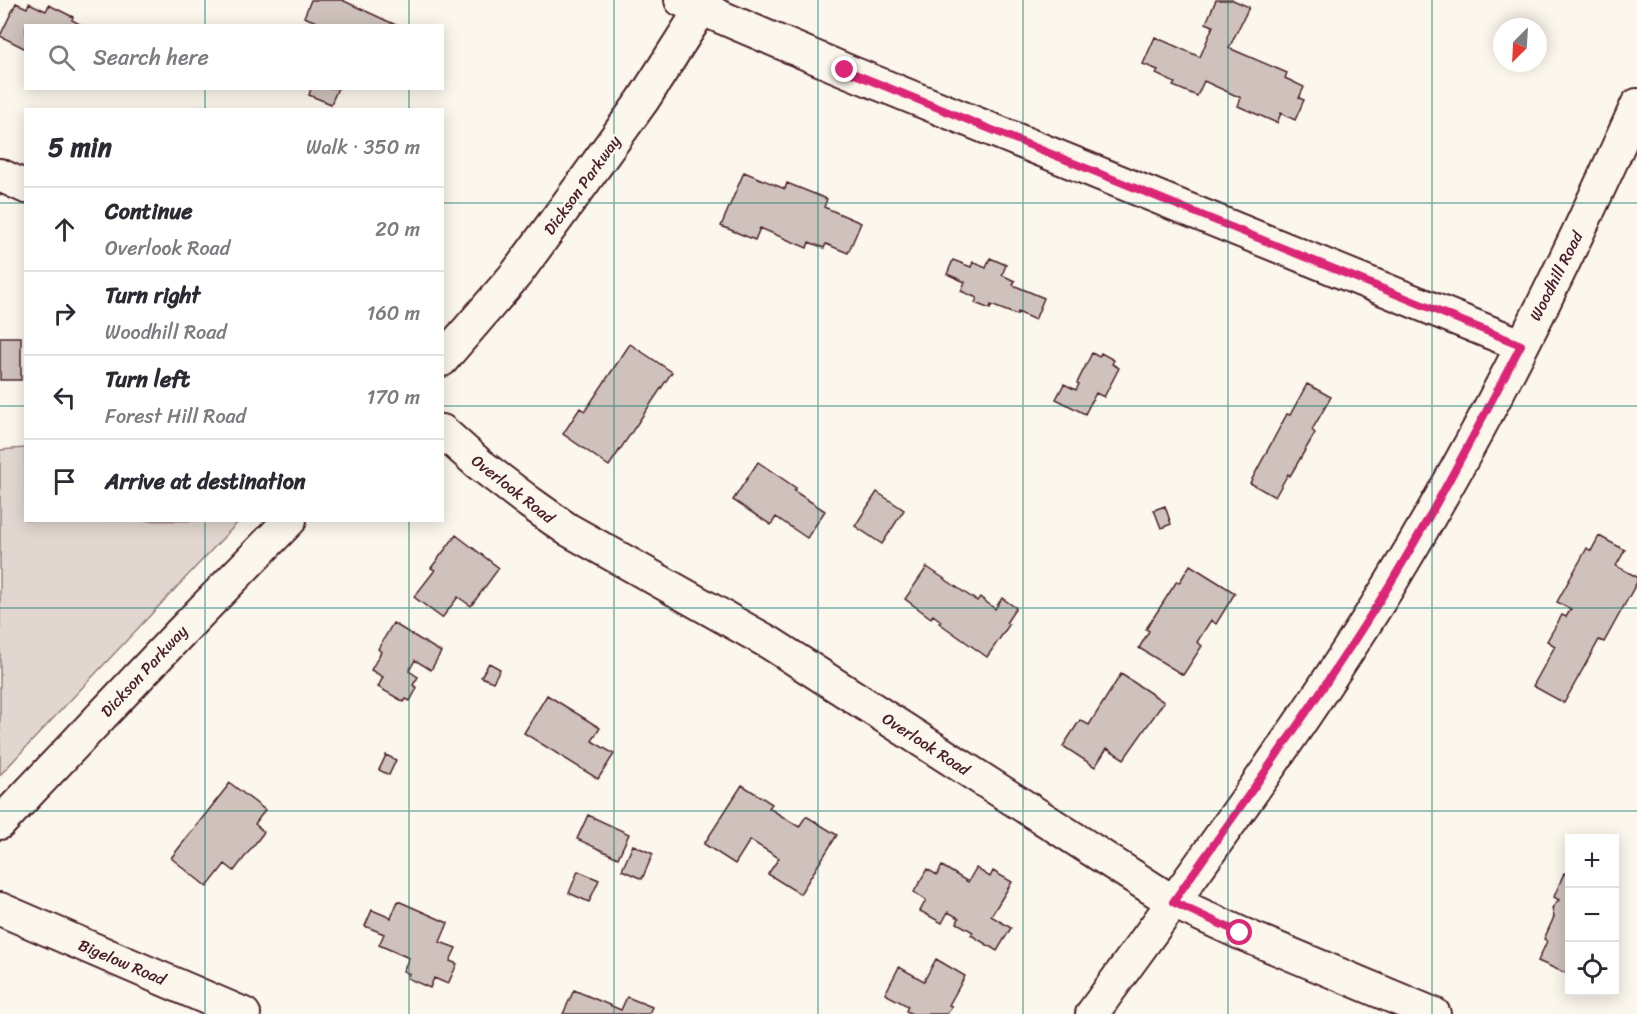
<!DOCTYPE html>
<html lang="en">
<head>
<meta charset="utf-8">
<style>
	:root { --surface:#fff; --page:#f7f7f7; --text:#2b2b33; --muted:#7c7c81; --line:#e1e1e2 }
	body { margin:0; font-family:Sriracha,sans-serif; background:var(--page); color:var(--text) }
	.controls { position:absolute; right:18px; bottom:18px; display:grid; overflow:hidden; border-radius:0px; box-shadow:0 3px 15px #0003 }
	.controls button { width:54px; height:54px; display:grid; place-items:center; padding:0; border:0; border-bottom:2px solid var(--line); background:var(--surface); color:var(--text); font:30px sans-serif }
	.compass { position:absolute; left:1493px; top:18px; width:54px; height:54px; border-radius:50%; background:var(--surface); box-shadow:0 3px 15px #0003; rotate:204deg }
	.stop { position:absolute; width:18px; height:18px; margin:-14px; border:4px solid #db2777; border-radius:50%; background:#fff }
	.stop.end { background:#db2777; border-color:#fff; box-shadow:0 2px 6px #0008 }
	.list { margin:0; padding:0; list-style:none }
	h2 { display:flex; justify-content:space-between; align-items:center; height:78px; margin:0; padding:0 24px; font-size:26px }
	h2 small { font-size:20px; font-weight:400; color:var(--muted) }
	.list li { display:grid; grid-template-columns:39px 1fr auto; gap:18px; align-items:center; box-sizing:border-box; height:84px; padding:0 24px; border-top:2px solid var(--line) }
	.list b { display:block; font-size:22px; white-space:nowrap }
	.list p { margin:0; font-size:20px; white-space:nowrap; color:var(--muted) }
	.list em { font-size:20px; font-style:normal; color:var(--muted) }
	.icon { flex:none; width:33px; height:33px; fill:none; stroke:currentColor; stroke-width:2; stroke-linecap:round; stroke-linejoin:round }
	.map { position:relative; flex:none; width:1637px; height:1014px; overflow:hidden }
	.search { position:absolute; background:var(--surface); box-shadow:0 3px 15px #0003; left:24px; top:24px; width:420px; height:66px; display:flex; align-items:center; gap:15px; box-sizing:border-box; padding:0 21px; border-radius:0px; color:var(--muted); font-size:22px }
	.panel { position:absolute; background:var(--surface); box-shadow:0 3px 15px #0003; left:24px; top:108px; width:420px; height:414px; border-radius:0px }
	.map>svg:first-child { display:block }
</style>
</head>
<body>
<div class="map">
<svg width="1637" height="1014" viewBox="0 0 1637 1014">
	<rect width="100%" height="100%" fill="#fbf7ec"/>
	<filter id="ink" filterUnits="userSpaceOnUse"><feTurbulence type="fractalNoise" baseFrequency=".0167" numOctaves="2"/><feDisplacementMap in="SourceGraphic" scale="12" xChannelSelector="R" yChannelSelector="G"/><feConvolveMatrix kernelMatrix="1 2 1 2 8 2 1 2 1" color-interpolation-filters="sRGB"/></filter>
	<g filter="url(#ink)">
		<path fill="#e2d7d0" stroke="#967b7e" stroke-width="1.5" d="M 25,448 L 26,520 L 239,521 L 0,775 L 0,450 Z"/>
		<path fill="#cfc2bc" stroke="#4a1f2b" stroke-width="1.5" d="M 311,0 L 342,0 L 398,26 L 326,26 L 304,17 Z
			M 1216,0 L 1233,0 L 1249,7 L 1229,48 L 1287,73 L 1285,78 L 1304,87 L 1299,98 L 1304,100 L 1295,120 L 1281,113 L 1277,123 L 1238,106 L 1241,98 L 1204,81 L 1197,96 L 1173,86 L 1175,83 L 1156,74 L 1158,70 L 1143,64 L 1155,37 L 1200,57 L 1213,26 L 1206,23 Z
			M 16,3 L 27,8 L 29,3 L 46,11 L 49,5 L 73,17 L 72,20 L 83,26 L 26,26 L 26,49 L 0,36 Z
			M 311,88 L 338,88 L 331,104 L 309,95 Z
			M 744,172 L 785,189 L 787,183 L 827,199 L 824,207 L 861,223 L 848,253 L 826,244 L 824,248 L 809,242 L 807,248 L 760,228 L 755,240 L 721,226 Z
			M 990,258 L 1006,265 L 1002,275 L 1015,281 L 1013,285 L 1044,298 L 1035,320 L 1018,312 L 1017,315 L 991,305 L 990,309 L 975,303 L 977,298 L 961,291 L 965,282 L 947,274 L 953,260 L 971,267 L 973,262 L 986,268 Z
			M 0,337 L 21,337 L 21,380 L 0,380 Z
			M 630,344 L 672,372 L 609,466 L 563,434 L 580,408 L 585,411 Z
			M 1092,353 L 1099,357 L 1101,353 L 1114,360 L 1112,364 L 1119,368 L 1104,397 L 1096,393 L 1085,414 L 1056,399 L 1064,384 L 1076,390 L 1079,384 L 1077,383 Z
			M 1307,384 L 1331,397 L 1312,430 L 1315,433 L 1290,476 L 1288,474 L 1275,497 L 1250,483 L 1287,414 L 1290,415 Z
			M 758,462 L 796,488 L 794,491 L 825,511 L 807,538 L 776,517 L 771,525 L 733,500 Z
			M 877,492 L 904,510 L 882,544 L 855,526 Z
			M 1165,506 L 1171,524 L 1161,528 L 1154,510 Z
			M 456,535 L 499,568 L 471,606 L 458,597 L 442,618 L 414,597 L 435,570 L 431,568 Z
			M 1599,536 L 1625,550 L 1616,566 L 1637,577 L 1637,582 L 1604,642 L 1599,640 L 1564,703 L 1533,686 L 1555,646 L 1547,641 L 1562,615 L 1566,617 L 1571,609 L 1557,602 L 1587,548 L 1591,551 Z
			M 1190,565 L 1235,593 L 1216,624 L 1211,620 L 1197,642 L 1202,646 L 1183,675 L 1139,648 L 1149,631 L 1146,629 L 1177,581 L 1179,583 Z
			M 927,567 L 977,601 L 980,597 L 995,609 L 1002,598 L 1016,608 L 1006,623 L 1009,625 L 987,657 L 939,623 L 941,621 L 933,615 L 931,618 L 905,599 Z
			M 393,623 L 441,652 L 431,670 L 415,660 L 409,671 L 418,677 L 413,685 L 417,688 L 410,701 L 406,699 L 404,702 L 378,687 L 383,677 L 371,670 L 381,652 L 378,649 Z
			M 489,663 L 500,669 L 493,682 L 481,677 Z
			M 1121,674 L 1164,702 L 1124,759 L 1107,748 L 1095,767 L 1063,746 L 1080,720 L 1089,725 Z
			M 547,695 L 600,728 L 592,741 L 614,754 L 598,779 L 524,733 Z
			M 386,755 L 396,760 L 389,775 L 379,770 Z
			M 230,783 L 265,810 L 255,824 L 264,832 L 234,871 L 225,864 L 207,887 L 171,858 Z
			M 742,785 L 772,804 L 769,808 L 799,827 L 806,816 L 837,835 L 800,894 L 768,874 L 779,858 L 750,840 L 735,864 L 704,844 Z
			M 588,815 L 629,834 L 618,858 L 577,839 Z
			M 633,845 L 653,854 L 642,879 L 622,870 Z
			M 942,866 L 968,882 L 976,868 L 990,877 L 993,871 L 1012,882 L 991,916 L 1011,928 L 997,951 L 971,935 L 973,932 L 957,923 L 959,918 L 948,912 L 942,923 L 920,911 L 926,900 L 914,892 L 927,869 L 937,875 Z
			M 578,871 L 599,880 L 589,902 L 569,893 Z
			M 1564,873 L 1570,876 L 1570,962 L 1565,973 L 1538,961 L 1547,941 L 1544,939 L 1554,917 L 1552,908 L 1559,900 L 1554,897 Z
			M 398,901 L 448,923 L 440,942 L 456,948 L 450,961 L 457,964 L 448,984 L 434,978 L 430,988 L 407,978 L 409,974 L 403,971 L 409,958 L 379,945 L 384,934 L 365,926 L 372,910 L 391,918 Z
			M 936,959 L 965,976 L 949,1005 L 952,1006 L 947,1014 L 912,1014 L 906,1011 L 908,1006 L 885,994 L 899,967 L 924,981 Z
			M 574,990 L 621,1010 L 627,997 L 652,1007 L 649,1014 L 563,1014 Z"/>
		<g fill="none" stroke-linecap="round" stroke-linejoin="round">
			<g stroke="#4a1f2b" stroke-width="36">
				<path id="street" d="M 681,0 L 845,70 L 1521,345
					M 0,175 L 26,187
					M 442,360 L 517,273 L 583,183 L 643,100 L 707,0
					M 442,431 L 478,463 L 529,502 L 567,529 L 770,643 L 1173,902 L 1240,933 L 1434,1014
					M 0,823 L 181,632 L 290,520
					M 0,909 L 244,1014
					M 1092,1014 C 1194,873 1299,732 1390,584 C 1483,431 1564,268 1637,105"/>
			</g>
			<use href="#street" stroke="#fbf7ec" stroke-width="32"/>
		</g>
	</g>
	<g fill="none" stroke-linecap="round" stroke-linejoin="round" filter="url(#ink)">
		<path stroke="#db2777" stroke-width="8" d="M 845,70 L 1521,345 C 1479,425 1437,506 1390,584 C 1323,693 1247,797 1173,902 L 1240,933"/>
	</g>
	<path fill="none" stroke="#0f766e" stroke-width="1.5" stroke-opacity="0.55" d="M 205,0 L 205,26M 409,0 L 409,26M 614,0 L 614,1014M 818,0 L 818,1014M 1023,0 L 1023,1014M 1228,0 L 1228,1014M 1432,0 L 1432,1014M 205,88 L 205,110M 409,88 L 409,110M 0,203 L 26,203M 442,203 L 1637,203M 0,406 L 26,406M 442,406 L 1637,406M 205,520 L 205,1014M 409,520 L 409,1014M 0,608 L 1637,608M 0,811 L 1637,811"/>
	<g text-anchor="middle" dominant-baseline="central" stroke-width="5" stroke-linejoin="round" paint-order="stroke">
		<g font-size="16" fill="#4a1f2b" stroke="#fbf7ec">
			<text transform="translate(582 185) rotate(-54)">Dickson Parkway</text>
			<text transform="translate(1556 276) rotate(-63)">Woodhill Road</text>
			<text transform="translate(513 489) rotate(38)">Overlook Road</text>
			<text transform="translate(144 671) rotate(-47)">Dickson Parkway</text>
			<text transform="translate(926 744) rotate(33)">Overlook Road</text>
			<text transform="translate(122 962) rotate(23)">Bigelow Road</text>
		</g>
	</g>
</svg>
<div class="controls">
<button>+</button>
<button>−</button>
<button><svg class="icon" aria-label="locate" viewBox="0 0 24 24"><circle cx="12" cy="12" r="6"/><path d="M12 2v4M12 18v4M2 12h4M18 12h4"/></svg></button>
</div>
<svg class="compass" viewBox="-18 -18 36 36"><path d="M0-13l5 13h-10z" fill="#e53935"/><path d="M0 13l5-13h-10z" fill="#7c7c81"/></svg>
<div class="stop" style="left:1240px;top:933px"></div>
<div class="stop end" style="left:845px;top:70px"></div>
<div class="search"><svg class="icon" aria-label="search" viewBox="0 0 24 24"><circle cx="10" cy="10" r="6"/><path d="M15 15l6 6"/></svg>Search here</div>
<section class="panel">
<h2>5 min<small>Walk · 350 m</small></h2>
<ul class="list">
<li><svg class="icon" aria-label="ahead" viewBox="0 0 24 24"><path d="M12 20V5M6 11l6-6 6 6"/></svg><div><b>Continue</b><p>Overlook Road</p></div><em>20 m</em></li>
<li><svg class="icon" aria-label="right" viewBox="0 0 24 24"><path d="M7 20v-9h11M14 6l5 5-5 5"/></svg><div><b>Turn right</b><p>Woodhill Road</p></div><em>160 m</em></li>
<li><svg class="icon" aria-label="left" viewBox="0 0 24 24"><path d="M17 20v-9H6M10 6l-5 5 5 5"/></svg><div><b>Turn left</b><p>Forest Hill Road</p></div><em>170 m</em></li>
<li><svg class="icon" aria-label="arrive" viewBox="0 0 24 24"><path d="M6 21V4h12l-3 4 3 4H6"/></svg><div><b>Arrive at destination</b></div></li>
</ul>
</section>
</div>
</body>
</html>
